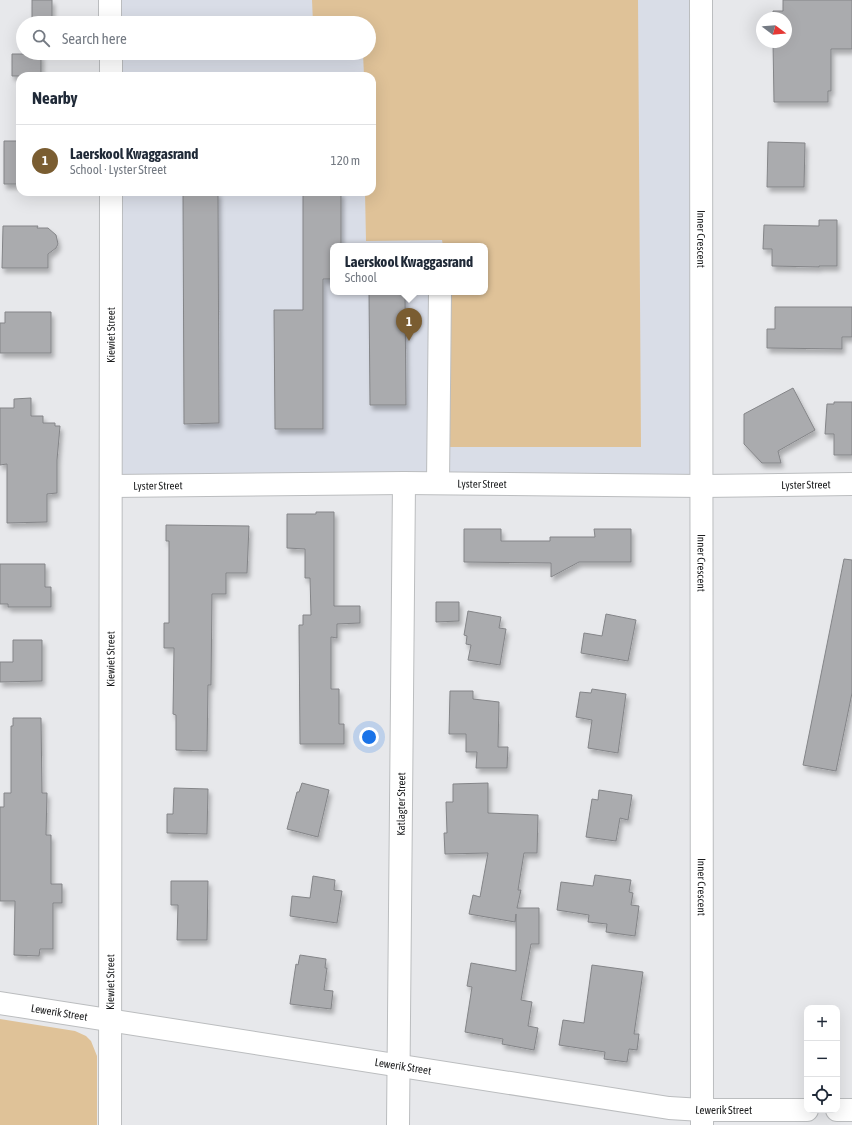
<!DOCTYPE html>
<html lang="en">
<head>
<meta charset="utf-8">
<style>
	:root { --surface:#fff; --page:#f6f6f7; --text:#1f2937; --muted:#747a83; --line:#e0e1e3; --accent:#7a5d31 }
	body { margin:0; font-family:"Asap Condensed",sans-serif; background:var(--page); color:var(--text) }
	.controls { position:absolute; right:12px; bottom:12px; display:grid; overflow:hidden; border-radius:8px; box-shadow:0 4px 16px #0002 }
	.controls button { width:36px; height:36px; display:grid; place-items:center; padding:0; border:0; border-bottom:1px solid var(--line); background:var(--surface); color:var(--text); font:20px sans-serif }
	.compass { position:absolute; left:756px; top:12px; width:36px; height:36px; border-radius:50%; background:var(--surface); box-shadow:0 4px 16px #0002; rotate:106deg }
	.you { position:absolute; left:369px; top:737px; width:14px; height:14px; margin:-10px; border:3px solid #fff; border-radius:50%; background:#1a73e8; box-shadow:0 0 0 6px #1a73e833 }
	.badge { display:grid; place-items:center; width:26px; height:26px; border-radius:50%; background:var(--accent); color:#fff; font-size:13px; font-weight:700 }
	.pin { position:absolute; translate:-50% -33px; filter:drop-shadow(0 1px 2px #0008) }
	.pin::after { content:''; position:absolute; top:21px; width:14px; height:12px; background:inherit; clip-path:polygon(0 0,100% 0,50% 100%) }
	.popup { position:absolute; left:330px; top:243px; width:158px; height:52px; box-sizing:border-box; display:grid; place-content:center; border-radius:8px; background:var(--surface); filter:drop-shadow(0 1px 3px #0005); font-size:13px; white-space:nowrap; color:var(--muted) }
	.popup b { font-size:15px; color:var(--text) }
	.popup::after { content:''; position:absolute; left:50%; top:100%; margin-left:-8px; border:8px solid transparent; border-top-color:var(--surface) }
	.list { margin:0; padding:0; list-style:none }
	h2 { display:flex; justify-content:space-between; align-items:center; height:52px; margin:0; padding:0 16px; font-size:17px }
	h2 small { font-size:13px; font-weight:400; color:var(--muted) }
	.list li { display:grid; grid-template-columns:26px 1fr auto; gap:12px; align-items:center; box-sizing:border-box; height:72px; padding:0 16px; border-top:1px solid var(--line) }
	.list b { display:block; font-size:15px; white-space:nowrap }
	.list p { margin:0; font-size:13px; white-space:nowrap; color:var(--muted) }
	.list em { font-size:13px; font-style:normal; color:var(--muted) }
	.icon { flex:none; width:22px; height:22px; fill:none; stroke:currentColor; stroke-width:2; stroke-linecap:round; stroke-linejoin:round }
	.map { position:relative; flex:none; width:852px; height:1125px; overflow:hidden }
	.search { position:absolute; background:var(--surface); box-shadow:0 4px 16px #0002; left:16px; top:16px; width:360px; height:44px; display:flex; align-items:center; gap:10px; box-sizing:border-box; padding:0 14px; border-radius:22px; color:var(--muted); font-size:15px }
	.panel { position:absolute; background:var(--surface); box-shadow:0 4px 16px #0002; left:16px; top:72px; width:360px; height:124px; border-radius:12px }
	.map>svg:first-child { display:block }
</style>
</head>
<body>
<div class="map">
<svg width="852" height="1125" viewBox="0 0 852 1125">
	<defs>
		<filter id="shadow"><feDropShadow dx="2.5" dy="4.5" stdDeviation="2" flood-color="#0004"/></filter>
	</defs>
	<rect width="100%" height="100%" fill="#e7e8eb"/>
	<path fill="#d9dde7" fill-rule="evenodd" d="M 112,0 L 704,0 L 706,490 L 114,490 L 113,192 L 372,192 L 372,76 L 112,76 L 112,53 L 369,53 L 369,23 L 112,23 ZM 333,246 L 485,246 L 485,292 L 333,292 Z"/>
	<path fill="#dfc298" d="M 312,0 L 638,0 L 641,447 L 444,447 L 443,292 L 485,292 L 485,246 L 443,246 L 442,240 L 366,241 L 365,192 L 372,192 L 372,76 L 364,76 L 363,53 L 369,53 L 369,23 L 313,23 Z
		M 0,1019 L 75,1031 L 86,1036 L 91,1041 L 97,1056 L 97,1125 L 0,1125 Z"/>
	<path fill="#aaabae" stroke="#848588" filter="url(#shadow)" d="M 32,0 L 52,0 L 52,23 L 32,23 Z
		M 783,0 L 852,0 L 852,49 L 831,49 L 831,91 L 828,91 L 828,102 L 774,102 L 773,42 L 786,42 L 786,18 L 773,18 L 773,11 L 783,11 Z
		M 12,54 L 41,54 L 41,76 L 12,76 Z
		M 4,141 L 20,141 L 20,184 L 4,184 Z
		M 768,142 L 805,143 L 804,187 L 767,187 Z
		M 183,192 L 218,192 L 219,423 L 184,424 Z
		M 303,192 L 341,192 L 341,246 L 333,246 L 333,279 L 323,279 L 323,429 L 275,429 L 274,310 L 303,310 Z
		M 819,220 L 837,220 L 837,266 L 819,266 L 819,267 L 772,266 L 772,249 L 763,249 L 764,225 L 819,226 Z
		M 3,226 L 38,226 L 37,228 L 48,228 L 56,235 L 58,244 L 56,248 L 48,254 L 48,268 L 2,268 Z
		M 369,292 L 405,292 L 406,405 L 370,405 Z
		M 775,307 L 852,307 L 852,337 L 842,337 L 842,349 L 767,348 L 767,329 L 775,329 Z
		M 5,312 L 51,312 L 51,353 L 0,353 L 0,323 L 5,323 Z
		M 793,388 L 815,430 L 778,451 L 781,463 L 762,463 L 744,444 L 744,414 Z
		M 31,398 L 31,416 L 43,416 L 43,423 L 55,423 L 55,426 L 60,426 L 57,460 L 57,493 L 47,494 L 47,522 L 7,523 L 7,464 L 0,465 L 0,408 L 14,408 L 14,399 Z
		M 834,402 L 852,402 L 852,455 L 834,455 L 834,434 L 825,434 L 827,404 L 834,404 Z
		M 316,512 L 334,512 L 334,606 L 360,606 L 360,623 L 337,624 L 337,638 L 331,637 L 331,689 L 339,689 L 339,724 L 344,724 L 344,744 L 300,744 L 299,625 L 303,625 L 303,615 L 311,615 L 310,578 L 305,578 L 305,549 L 287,548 L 287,514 L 316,514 Z
		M 166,525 L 249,526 L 247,573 L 226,573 L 226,594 L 212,594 L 211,685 L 208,685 L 207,751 L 176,750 L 176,715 L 173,714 L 174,648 L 164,648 L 164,623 L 169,623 L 169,541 L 166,541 Z
		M 464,529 L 501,529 L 501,541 L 550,541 L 550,537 L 595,537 L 594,529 L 631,529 L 631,562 L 579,562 L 551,577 L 551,563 L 464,562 Z
		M 844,559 L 852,560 L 852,693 L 836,771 L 803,765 Z
		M 0,564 L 45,564 L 45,587 L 51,587 L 51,607 L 8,607 L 8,604 L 0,604 Z
		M 436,602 L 459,602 L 459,621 L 436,622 Z
		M 468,611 L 501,617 L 499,628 L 506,629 L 500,665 L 468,660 L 471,645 L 466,644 L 467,636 L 464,635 Z
		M 606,614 L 636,620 L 628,661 L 581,653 L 584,633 L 602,636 Z
		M 13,640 L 42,640 L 42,681 L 0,682 L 0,662 L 13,662 Z
		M 592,689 L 626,694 L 618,753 L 588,748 L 592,720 L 576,717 L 580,692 L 591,693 Z
		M 450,691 L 473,691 L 473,699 L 499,702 L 498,747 L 508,747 L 507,768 L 476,768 L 477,752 L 466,752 L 466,734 L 449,734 Z
		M 13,718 L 41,718 L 42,793 L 47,793 L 46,835 L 51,835 L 51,884 L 62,884 L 62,903 L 53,903 L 53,949 L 40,949 L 39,956 L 14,955 L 15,901 L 0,901 L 0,807 L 4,807 L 4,793 L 11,793 L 11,726 L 13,726 Z
		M 302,783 L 329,790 L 318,837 L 287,829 L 297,792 L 299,792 Z
		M 488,783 L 488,813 L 538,815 L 537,853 L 524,853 L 518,890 L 521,890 L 517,908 L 539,908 L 539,944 L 531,944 L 521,1000 L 532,1002 L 528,1026 L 538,1028 L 534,1050 L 502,1044 L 503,1039 L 465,1032 L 472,987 L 467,986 L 471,963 L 516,971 L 516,914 L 515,922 L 469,914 L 473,895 L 480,897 L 488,853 L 445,854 L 444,833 L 447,833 L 446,802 L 453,802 L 453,784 Z
		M 174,788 L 208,789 L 207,834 L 167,833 L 167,814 L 173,814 Z
		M 599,790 L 632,795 L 628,820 L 620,818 L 616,841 L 586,837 L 592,799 L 598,800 Z
		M 595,875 L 631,880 L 629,892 L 633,893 L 631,905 L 639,906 L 635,936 L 606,932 L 607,924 L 588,922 L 589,915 L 557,910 L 561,882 L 593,886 Z
		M 313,876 L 335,880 L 334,890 L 342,891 L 337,923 L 290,916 L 292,896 L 310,898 Z
		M 171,881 L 208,881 L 207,940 L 177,940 L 178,905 L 171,905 Z
		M 300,955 L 326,959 L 325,968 L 327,968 L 324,990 L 333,991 L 331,1009 L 290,1004 L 296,964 L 298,965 Z
		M 592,965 L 643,972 L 634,1034 L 639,1034 L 637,1050 L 629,1049 L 627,1062 L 604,1059 L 605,1052 L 559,1045 L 563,1020 L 584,1023 Z"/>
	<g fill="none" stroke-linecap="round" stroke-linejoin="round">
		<g stroke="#bbbdbf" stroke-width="24">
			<g id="minor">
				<path d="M 110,0 L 110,23"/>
				<path id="s1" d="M 701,0 L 702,1125"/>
				<path d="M 111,53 L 111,76"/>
				<path d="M 438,483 L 440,292"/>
				<path id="s2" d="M 112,486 L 404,483 L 702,486 L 852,484"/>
				<path id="s3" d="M 0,1003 L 669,1108 L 702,1110 L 807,1110"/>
				<path d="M 837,1110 L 852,1110"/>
				<path id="s4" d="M 110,1125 L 111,192"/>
				<path id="s5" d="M 398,1125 L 404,483"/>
			</g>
		</g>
		<use href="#minor" stroke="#fff" stroke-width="22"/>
	</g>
	<g text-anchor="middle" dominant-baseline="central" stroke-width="3.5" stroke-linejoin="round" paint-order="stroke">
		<g font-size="11" fill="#1b1c1d" stroke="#e7e8eb">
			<text stroke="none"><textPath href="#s1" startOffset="239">Inner Crescent</textPath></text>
			<text stroke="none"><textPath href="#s4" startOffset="790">Kiewiet Street</textPath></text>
			<text stroke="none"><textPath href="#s2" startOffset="370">Lyster Street</textPath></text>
			<text stroke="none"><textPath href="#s2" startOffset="694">Lyster Street</textPath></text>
			<text stroke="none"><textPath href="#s2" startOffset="46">Lyster Street</textPath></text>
			<text stroke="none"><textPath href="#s1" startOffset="563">Inner Crescent</textPath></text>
			<text stroke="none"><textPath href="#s4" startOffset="466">Kiewiet Street</textPath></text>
			<text stroke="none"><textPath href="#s5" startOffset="321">Katlagter Street</textPath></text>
			<text stroke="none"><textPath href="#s1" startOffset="887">Inner Crescent</textPath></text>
			<text stroke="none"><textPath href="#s4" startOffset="143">Kiewiet Street</textPath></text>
			<text stroke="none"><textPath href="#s3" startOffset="60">Lewerik Street</textPath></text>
			<text stroke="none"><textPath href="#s3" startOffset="408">Lewerik Street</textPath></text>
			<text stroke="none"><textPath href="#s3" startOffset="732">Lewerik Street</textPath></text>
		</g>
	</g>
</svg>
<div class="controls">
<button>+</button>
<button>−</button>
<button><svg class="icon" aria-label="locate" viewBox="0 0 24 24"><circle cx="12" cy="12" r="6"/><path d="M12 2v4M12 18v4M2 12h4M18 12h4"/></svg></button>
</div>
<svg class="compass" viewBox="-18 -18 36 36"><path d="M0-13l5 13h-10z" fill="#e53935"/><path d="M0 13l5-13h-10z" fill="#747a83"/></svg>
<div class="you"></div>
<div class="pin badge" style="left:409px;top:341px">1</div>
<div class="popup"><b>Laerskool Kwaggasrand</b>School</div>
<div class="search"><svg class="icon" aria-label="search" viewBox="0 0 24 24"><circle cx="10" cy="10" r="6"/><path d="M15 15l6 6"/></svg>Search here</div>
<section class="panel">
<h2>Nearby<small></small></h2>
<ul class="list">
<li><span class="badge">1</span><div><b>Laerskool Kwaggasrand</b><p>School · Lyster Street</p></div><em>120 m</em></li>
</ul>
</section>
</div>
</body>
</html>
